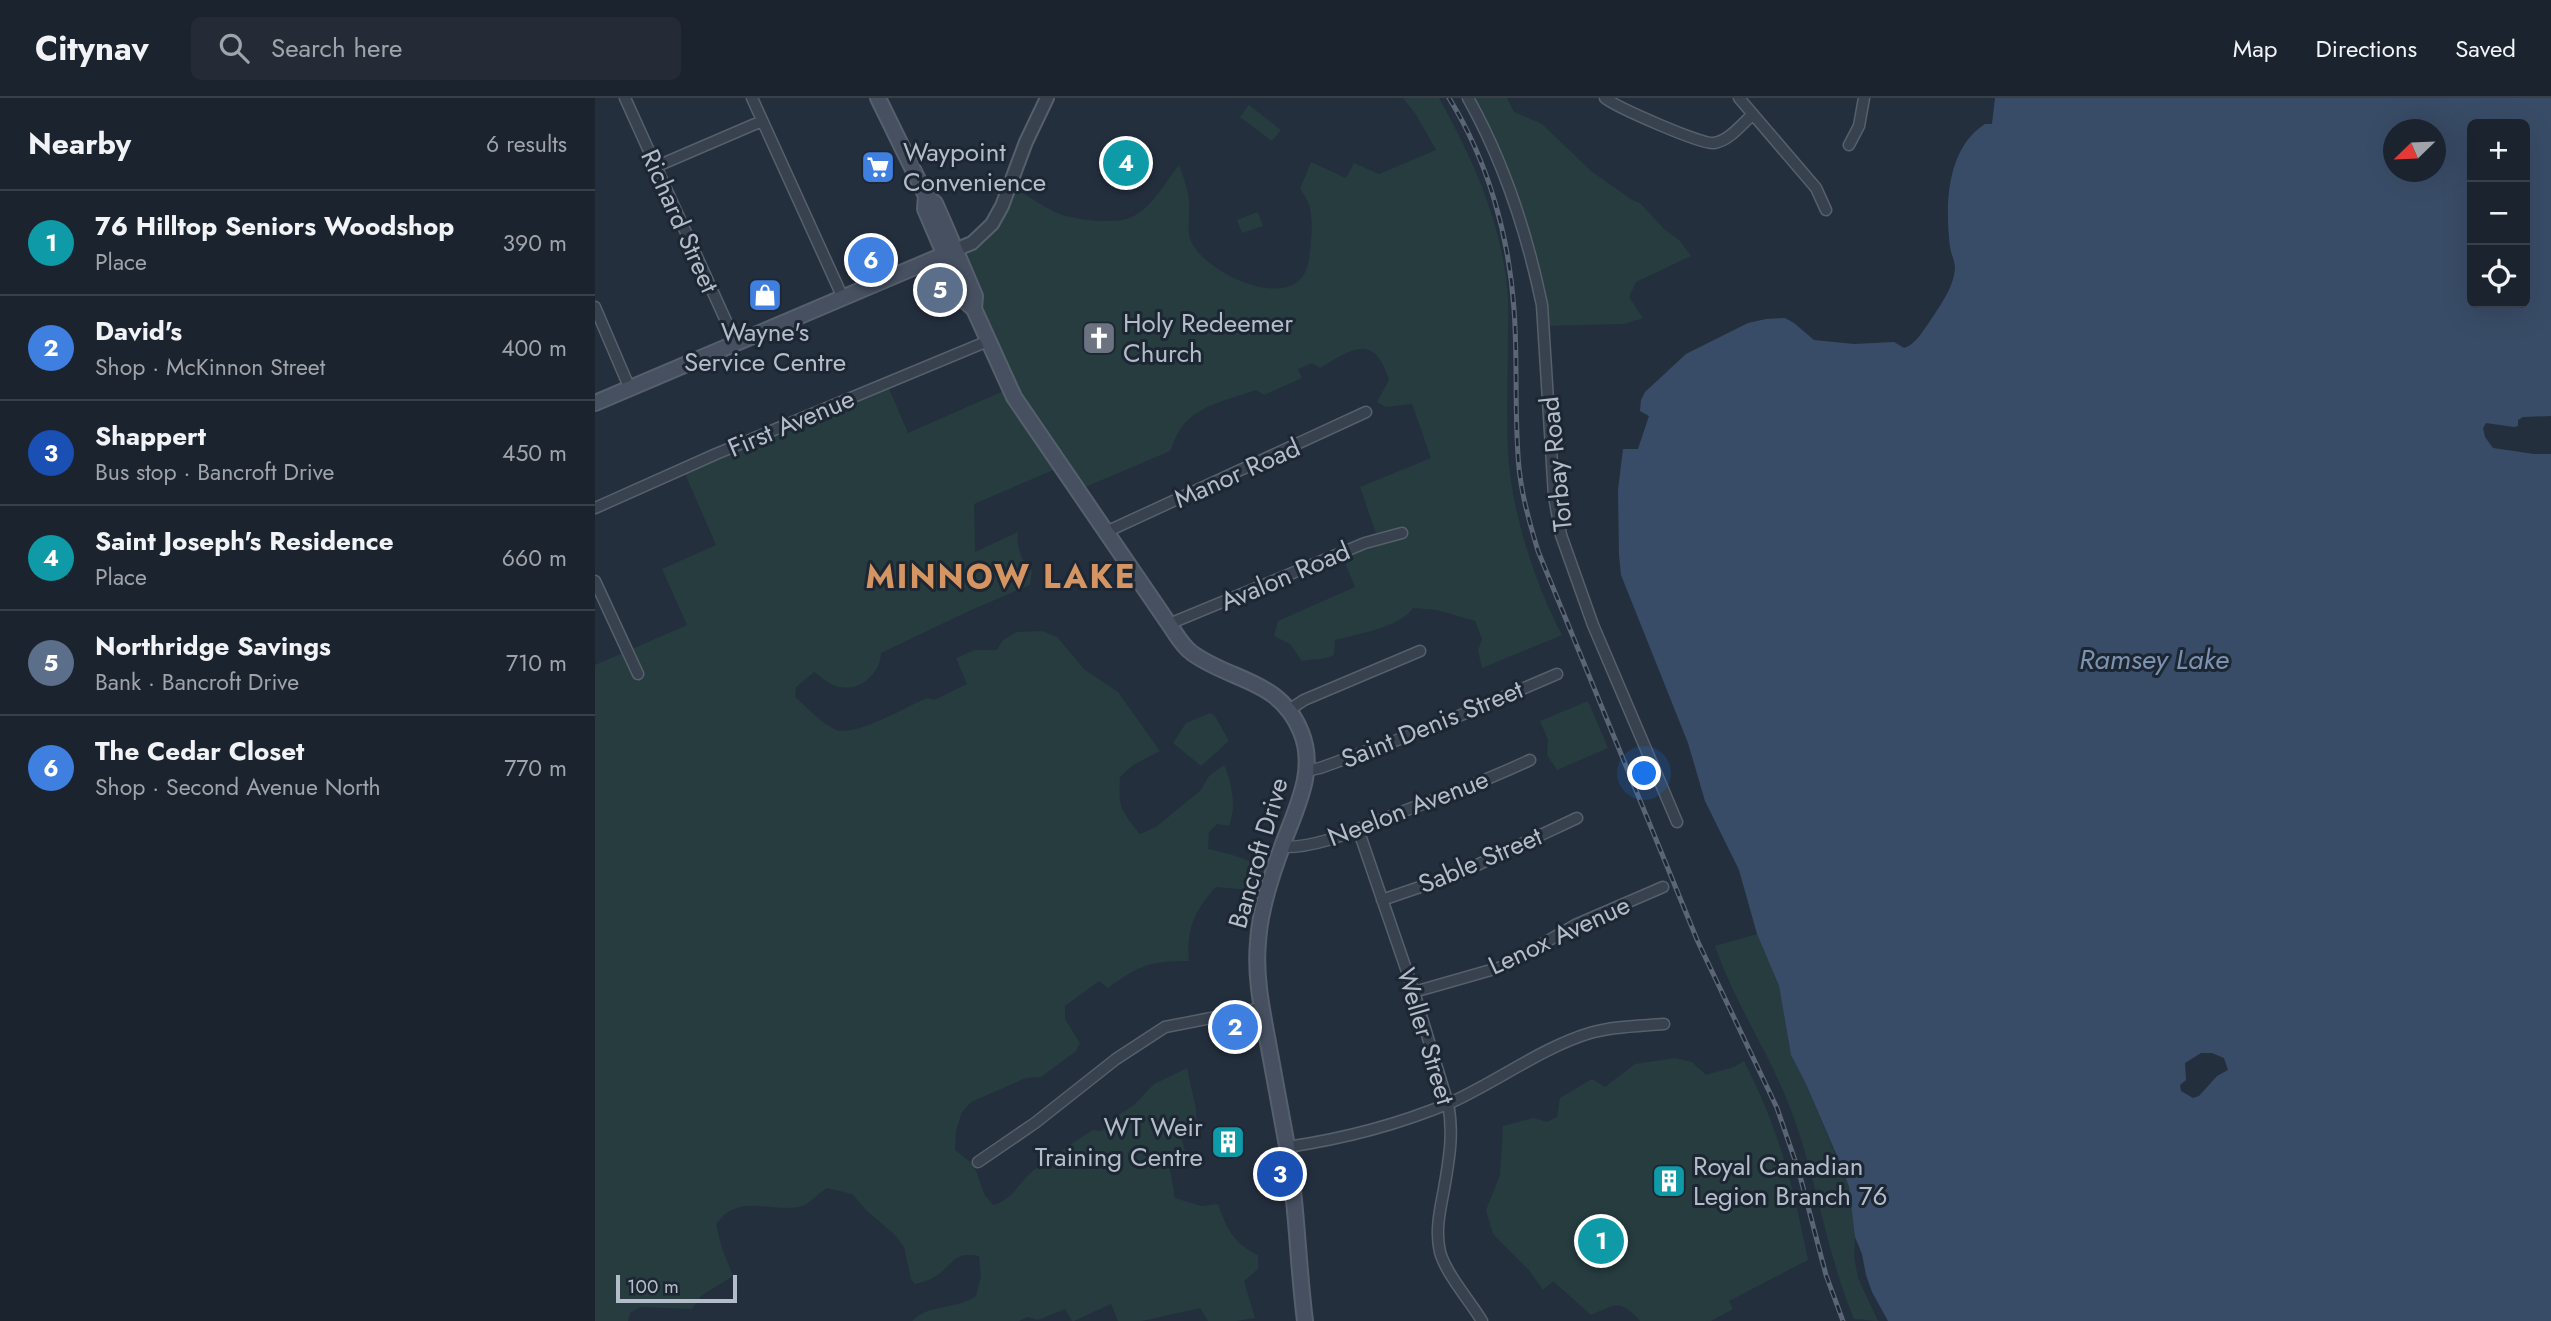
<!DOCTYPE html>
<html lang="en">
<head>
<meta charset="utf-8">
<style>
	:root { --surface:#1b232e; --page:#242b36; --text:#f1f3f6; --muted:#a0a4aa; --line:#39404a; --accent:#8c9099 }
	body { margin:0; font-family:Jost,sans-serif; background:var(--page); color:var(--text) }
	.controls { position:absolute; right:21px; top:21px; display:grid; overflow:hidden; border-radius:10px; box-shadow:0 7px 28px #0002 }
	.controls button { width:63px; height:63px; display:grid; place-items:center; padding:0; border:0; border-bottom:2px solid var(--line); background:var(--surface); color:var(--text); font:35px sans-serif }
	.compass { position:absolute; left:1788px; top:21px; width:63px; height:63px; border-radius:50%; background:var(--surface); box-shadow:0 7px 28px #0002; rotate:247deg }
	.scale { position:absolute; left:21px; bottom:18px; width:121px; box-sizing:border-box; padding-left:7px; border:4px solid #b4bcc9; border-top:0; font-size:19px; line-height:24px; white-space:nowrap; color:#b4bcc9; -webkit-text-stroke:5px #1d2633; paint-order:stroke }
	.you { position:absolute; left:1050px; top:676px; width:24px; height:24px; margin:-18px; border:5px solid #fff; border-radius:50%; background:#1a73e8; box-shadow:0 0 0 10px #1a73e833 }
	.badge { display:grid; place-items:center; width:46px; height:46px; border-radius:50%; background:var(--accent); color:#fff; font-size:23px; font-weight:700 }
	.pin { position:absolute; translate:-50% -50%; border:4px solid #fff; box-shadow:0 2px 7px #0006 }
	.list { margin:0; padding:0; list-style:none }
	h2 { display:flex; justify-content:space-between; align-items:center; height:91px; margin:0; padding:0 28px; font-size:30px }
	h2 small { font-size:23px; font-weight:400; color:var(--muted) }
	.list li { display:grid; grid-template-columns:46px 1fr auto; gap:21px; align-items:center; box-sizing:border-box; height:105px; padding:0 28px; border-top:2px solid var(--line) }
	.list b { display:block; font-size:26px; white-space:nowrap }
	.list p { margin:0; font-size:23px; white-space:nowrap; color:var(--muted) }
	.list em { font-size:23px; font-style:normal; color:var(--muted) }
	.icon { flex:none; width:38px; height:38px; fill:none; stroke:currentColor; stroke-width:2; stroke-linecap:round; stroke-linejoin:round }
	.map { position:relative; flex:none; width:1956px; height:1223px; overflow:hidden }
	header { display:flex; align-items:center; gap:42px; box-sizing:border-box; height:98px; padding:0 35px; background:var(--surface); border-bottom:2px solid var(--line) }
	header strong { font-size:33px }
	nav { display:flex; gap:38px; margin-inline-start:auto; font-size:24px }
	.search { width:490px; height:63px; background:var(--page); display:flex; align-items:center; gap:18px; box-sizing:border-box; padding:0 24px; border-radius:10px; color:var(--muted); font-size:26px }
	main { display:flex }
	aside { flex:1; background:var(--surface) }
	.map>svg:first-child { display:block }
</style>
</head>
<body>
<header>
<strong>Citynav</strong>
<div class="search"><svg class="icon" aria-label="search" viewBox="0 0 24 24"><circle cx="10" cy="10" r="6"/><path d="M15 15l6 6"/></svg>Search here</div>
<nav><a>Map</a><a>Directions</a><a>Saved</a></nav>
</header>
<main>
<aside>
<h2>Nearby<small>6 results</small></h2>
<ul class="list">
<li><span class="badge" style="background:#0f9aa8">1</span><div><b>76 Hilltop Seniors Woodshop</b><p>Place</p></div><em>390 m</em></li>
<li><span class="badge" style="background:#3f7fe0">2</span><div><b>David's</b><p>Shop · McKinnon Street</p></div><em>400 m</em></li>
<li><span class="badge" style="background:#1a4fb4">3</span><div><b>Shappert</b><p>Bus stop · Bancroft Drive</p></div><em>450 m</em></li>
<li><span class="badge" style="background:#0f9aa8">4</span><div><b>Saint Joseph's Residence</b><p>Place</p></div><em>660 m</em></li>
<li><span class="badge" style="background:#5c6f8a">5</span><div><b>Northridge Savings</b><p>Bank · Bancroft Drive</p></div><em>710 m</em></li>
<li><span class="badge" style="background:#3f7fe0">6</span><div><b>The Cedar Closet</b><p>Shop · Second Avenue North</p></div><em>770 m</em></li>
</ul>
</aside>
<div class="map">
<svg width="1956" height="1223" viewBox="0 0 1956 1223">
	<rect width="100%" height="100%" fill="#242f3e"/>
	<path fill="#263c3f" d="M 808,0 L 844,0 C 877,60 905,120 912,189 C 914,205 913,221 913,237 C 913,276 911,315 913,354 C 916,413 940,486 967,537 L 887,570 L 883,552 L 887,541 L 880,523 L 842,512 L 818,510 C 806,529 762,536 740,542 L 739,557 C 727,563 719,560 707,563 L 695,546 L 679,538 L 683,523 L 760,489 L 746,455 L 784,444 L 765,389 L 836,360 L 817,306 L 790,309 L 782,304 L 794,282 C 779,234 757,251 725,270 L 717,265 L 703,271 L 707,280 L 669,297 L 661,292 C 636,301 598,308 584,333 C 580,339 578,347 575,353 L 481,393 L 465,369 L 379,406 L 380,454 L 423,434 C 422,452 425,460 437,473 L 435,487 L 374,513 L 286,555 C 285,578 261,597 238,587 C 231,584 225,578 219,574 L 201,589 L 200,599 C 212,609 225,624 239,631 C 257,641 313,608 332,600 L 339,602 L 372,586 L 361,560 L 380,552 L 402,552 L 408,542 L 422,534 L 447,533 L 462,539 L 490,572 L 523,594 L 565,653 L 538,667 L 525,679 C 523,710 526,712 545,736 L 561,729 L 606,692 L 614,678 L 629,667 C 637,686 642,708 634,728 L 622,726 L 614,734 L 613,751 C 635,755 653,763 674,769 L 667,793 L 621,789 C 600,811 591,832 594,863 C 554,863 545,867 513,890 L 504,883 L 470,908 L 470,921 L 485,945 L 481,953 L 446,979 L 431,980 L 376,1004 L 367,1014 L 361,1033 L 360,1052 L 379,1067 L 389,1096 L 398,1107 C 418,1102 423,1085 438,1073 C 457,1058 477,1046 497,1032 L 507,1033 L 513,1024 L 539,1007 L 559,986 L 592,970 L 601,1011 L 601,1022 L 588,1026 L 585,1032 L 593,1066 L 575,1071 L 580,1100 L 606,1108 L 623,1106 C 632,1131 638,1145 663,1157 L 663,1171 L 649,1183 L 660,1220 L 641,1223 L 613,1223 L 605,1210 L 547,1223 L 523,1223 L 516,1206 L 479,1223 L 477,1223 L 470,1211 L 443,1222 L 433,1219 L 424,1223 L 317,1223 C 336,1205 358,1213 381,1198 L 386,1179 L 384,1158 C 358,1153 359,1166 341,1178 C 335,1182 328,1184 320,1186 L 316,1181 L 309,1149 L 300,1137 L 271,1112 L 257,1096 L 232,1090 C 223,1095 214,1107 204,1109 C 174,1114 141,1095 121,1127 L 127,1150 L 138,1178 L 106,1198 L 97,1211 L 45,1209 L 35,1215 L 33,1223 L 0,1223 L 0,567 L 92,527 L 67,471 L 121,447 L 88,371 L 292,286 L 313,335 L 413,291 L 361,152 L 377,145 L 415,89 C 431,96 446,108 462,115 C 479,122 521,127 537,119 C 557,110 571,83 584,67 C 588,78 593,91 594,103 C 595,115 592,129 595,141 C 606,172 685,211 708,178 C 715,167 715,154 716,142 C 718,123 717,105 705,91 L 716,64 L 751,80 L 759,65 L 784,76 L 841,52 L 820,15 Z
		M 872,0 L 912,0 L 919,14 L 947,26 L 996,73 L 1037,102 L 1045,105 L 1068,130 L 1085,143 L 1096,158 L 1041,184 L 1034,199 L 1048,220 L 1029,226 L 948,228 L 923,115 Z
		M 654,7 L 686,32 L 677,43 L 645,19 Z
		M 663,114 L 668,128 L 647,135 L 642,122 Z
		M 993,603 L 1013,650 L 962,672 L 952,657 L 953,642 L 945,623 Z
		M 615,615 L 620,618 L 634,643 L 606,668 L 578,645 L 591,625 Z
		M 1162,836 L 1184,888 L 1196,957 L 1211,986 L 1254,1089 L 1260,1139 L 1259,1158 L 1263,1180 L 1283,1223 L 1259,1221 C 1231,1154 1222,1081 1196,1012 C 1175,956 1140,906 1120,848 Z
		M 1080,960 L 1097,964 L 1111,977 L 1139,969 L 1149,963 C 1184,1031 1198,1087 1213,1162 L 1134,1203 L 1138,1211 L 1116,1223 L 1045,1223 C 1025,1201 1022,1206 996,1217 L 958,1183 L 948,1192 L 934,1172 L 898,1136 L 891,1112 L 905,1077 L 908,1028 L 938,1020 L 952,1024 L 962,1019 L 965,1000 L 997,981 L 1010,989 L 1040,966 Z"/>
	<path fill="#394c67" fill-rule="evenodd" d="M 1400,0 L 1956,0 L 1956,318 L 1928,319 L 1923,322 L 1923,328 L 1919,329 L 1891,325 L 1888,330 L 1890,339 L 1898,350 L 1939,356 L 1956,356 L 1956,1223 L 1293,1223 L 1277,1194 L 1271,1177 L 1267,1156 L 1260,1139 L 1254,1089 L 1245,1065 L 1211,986 L 1196,957 L 1184,888 L 1162,836 L 1144,772 L 1110,703 L 1093,645 L 1026,477 L 1024,457 L 1023,392 L 1028,351 L 1043,351 L 1054,318 L 1045,313 L 1046,302 L 1050,294 L 1091,256 L 1153,225 L 1171,221 L 1190,220 L 1199,225 L 1219,242 L 1259,246 L 1299,244 L 1309,250 C 1321,246 1327,234 1335,223 C 1345,208 1359,189 1360,170 C 1360,163 1356,156 1355,149 C 1350,108 1351,51 1390,26 L 1397,26 ZM 1877,26 L 1930,26 L 1930,205 L 1877,205 ZM 1798,32 L 1840,32 L 1840,74 L 1798,74 ZM 1606,955 L 1617,955 L 1629,960 L 1633,972 L 1622,978 L 1604,998 L 1598,1000 L 1586,993 L 1585,987 L 1591,982 L 1590,965 Z"/>
	<g fill="none" stroke-linecap="round" stroke-linejoin="round">
		<g stroke="#565f6c" stroke-width="13">
			<path id="minor" d="M 30,0 L 141,245
				M 157,0 L 248,200
				M 873,0 C 909,64 932,135 947,207 L 959,398 L 966,437 L 998,527 L 1082,724
				M 1010,0 C 1021,9 1107,47 1119,45 C 1134,43 1148,25 1158,16
				M 1144,0 L 1221,90 L 1231,112
				M 1254,47 L 1264,28 L 1269,0
				M 60,69 L 167,23
				M 0,209 L 35,291
				M 0,410 L 121,356 L 393,243
				M 511,434 L 771,314
				M 0,483 L 43,576
				M 574,526 L 770,445 L 807,435
				M 694,612 L 709,602 L 825,553
				M 711,673 L 725,670 L 838,629 L 962,576
				M 763,731 L 819,894 L 853,1006 C 859,1035 854,1062 849,1091 C 845,1112 840,1133 845,1154 C 851,1176 875,1203 887,1223
				M 687,749 C 723,750 758,733 790,720 C 839,702 888,684 935,662
				M 787,802 L 863,776 L 982,720
				M 819,894 L 910,868 L 980,827 L 1068,789
				M 692,1049 C 747,1041 805,1026 857,1004 C 903,983 948,949 995,935 C 1019,928 1045,928 1069,926
				M 383,1064 L 440,1025 L 521,961 L 570,929 L 667,910"/>
		</g>
		<g stroke="#565f6c" stroke-width="16">
			<path id="tertiary" d="M 360,152 L 377,145 L 397,126 L 407,108 L 431,44 L 452,0"/>
		</g>
		<g stroke="#565f6c" stroke-width="18">
			<path id="secondary" d="M 283,0 L 331,98 L 340,105 L 351,130 L 380,198 L 379,211
				M 331,98 L 330,111 L 369,202 L 379,211 L 419,299 L 574,526 C 581,536 587,548 597,555 C 637,584 685,581 706,634 C 722,672 701,710 688,746 C 677,776 665,811 663,844 C 660,876 666,907 672,939 C 679,979 687,1019 694,1059 C 702,1113 703,1168 710,1223
				M 0,305 L 360,152"/>
		</g>
		<use href="#minor" stroke="#38414e" stroke-width="10"/>
		<use href="#tertiary" stroke="#38414e" stroke-width="12"/>
		<use href="#secondary" stroke="#465061" stroke-width="14"/>
		<g stroke="#5a6575" stroke-width="5">
			<path id="rail" d="M 854,0 C 893,63 914,138 919,211 C 923,264 919,318 924,370 C 927,399 935,426 943,453 L 1103,844 L 1182,1010 L 1204,1074 L 1231,1177 L 1248,1223"/>
		</g>
		<use href="#rail" stroke="#1d2633" stroke-width="2.5" stroke-dasharray="8" stroke-linecap="butt"/>
	</g>
	<defs>
		<g id="supermarket-square" transform="scale(1.75)"><rect x="-9" y="-9" width="18" height="18" rx="4" fill="#3f7fe0" stroke="#1d2633"/><path d="M-6-5.5h2.5l.6 2H6L4.5 2H-2.5L-4.4-4H-6ZM-1.5 3.2a1.3 1.3 0 1 0 .1 0ZM3 3.2a1.3 1.3 0 1 0 .1 0Z" fill="#fff"/></g>
		<g id="shop-square" transform="scale(1.75)"><rect x="-9" y="-9" width="18" height="18" rx="4" fill="#3f7fe0" stroke="#1d2633"/><path d="M-5-2.5h2.3a2.7 3.5 0 0 1 5.4 0H5L5.5 6h-11ZM-1.5-2.5h3a1.5 2.3 0 0 0-3 0Z" fill="#fff"/></g>
		<g id="church-square" transform="scale(1.75)"><rect x="-9" y="-9" width="18" height="18" rx="4" fill="#6b7280" stroke="#1d2633"/><path d="M-1.2-6h2.4v3.5h3.3v2.4h-3.3V6h-2.4V-.1h-3.3v-2.4h3.3Z" fill="#fff"/></g>
		<g id="building-square" transform="scale(1.75)"><rect x="-9" y="-9" width="18" height="18" rx="4" fill="#0f9aa8" stroke="#1d2633"/><path d="M-4-6H4V6H1V3H-1V6H-4ZM-2.5-4.3h1.7v1.8h-1.7ZM.8-4.3h1.7v1.8H.8ZM-2.5-1h1.7V.8h-1.7ZM.8-1h1.7V.8H.8Z" fill="#fff"/></g>
	</defs>
	<g fill-rule="evenodd">
		<use href="#supermarket-square" x="283" y="69"/>
		<use href="#shop-square" x="170" y="197"/>
		<use href="#church-square" x="504" y="240"/>
		<use href="#building-square" x="633" y="1044"/>
		<use href="#building-square" x="1074" y="1083"/>
	</g>
	<g text-anchor="middle" dominant-baseline="central" stroke-width="6" stroke-linejoin="round" paint-order="stroke">
		<g font-size="26" fill="#b4bcc9" stroke="#1d2633" text-anchor="start">
			<text x="308" y="54">Waypoint<tspan x="308" dy="30">Convenience</tspan></text>
			<text x="528" y="225">Holy Redeemer<tspan x="528" dy="30">Church</tspan></text>
			<text x="170" y="234" text-anchor="middle">Wayne's<tspan x="170" dy="30">Service Centre</tspan></text>
			<text x="608" y="1029" text-anchor="end">WT Weir<tspan x="608" dy="30">Training Centre</tspan></text>
			<text x="1098" y="1068">Royal Canadian<tspan x="1098" dy="30">Legion Branch 76</tspan></text>
		</g>
		<g font-size="26" fill="#b4bcc9" stroke="#1d2633">
			<text transform="translate(85 123) rotate(66)">Richard Street</text>
			<text transform="translate(196 325) rotate(-23)">First Avenue</text>
			<text transform="translate(961 366) rotate(-96)">Torbay Road</text>
			<text transform="translate(642 375) rotate(-24)">Manor Road</text>
			<text transform="translate(690 478) rotate(-23)">Avalon Road</text>
			<text transform="translate(837 626) rotate(-22)">Saint Denis Street</text>
			<text transform="translate(813 710) rotate(-21)">Neelon Avenue</text>
			<text transform="translate(663 755) rotate(-74)">Bancroft Drive</text>
			<text transform="translate(885 762) rotate(-23)">Sable Street</text>
			<text transform="translate(964 837) rotate(-25)">Lenox Avenue</text>
			<text transform="translate(831 938) rotate(73)">Weller Street</text>
		</g>
		<g font-size="28" font-style="italic" fill="#7c92b1" stroke="#1d2633">
			<text x="1559" y="561">Ramsey Lake</text>
		</g>
		<g font-size="33" font-weight="bold" letter-spacing="2" fill="#d59563" stroke="#1d2633">
			<text x="406" y="478">MINNOW LAKE</text>
		</g>
	</g>
</svg>
<div class="controls">
<button>+</button>
<button>−</button>
<button><svg class="icon" aria-label="locate" viewBox="0 0 24 24"><circle cx="12" cy="12" r="6"/><path d="M12 2v4M12 18v4M2 12h4M18 12h4"/></svg></button>
</div>
<svg class="compass" viewBox="-18 -18 36 36"><path d="M0-13l5 13h-10z" fill="#e53935"/><path d="M0 13l5-13h-10z" fill="#a0a4aa"/></svg>
<div class="scale">100 m</div>
<div class="you"></div>
<div class="pin badge" style="left:1006px;top:1143px;background:#0f9aa8">1</div>
<div class="pin badge" style="left:640px;top:929px;background:#3f7fe0">2</div>
<div class="pin badge" style="left:685px;top:1076px;background:#1a4fb4">3</div>
<div class="pin badge" style="left:531px;top:65px;background:#0f9aa8">4</div>
<div class="pin badge" style="left:345px;top:192px;background:#5c6f8a">5</div>
<div class="pin badge" style="left:276px;top:162px;background:#3f7fe0">6</div>
</div>
</main>
</body>
</html>
